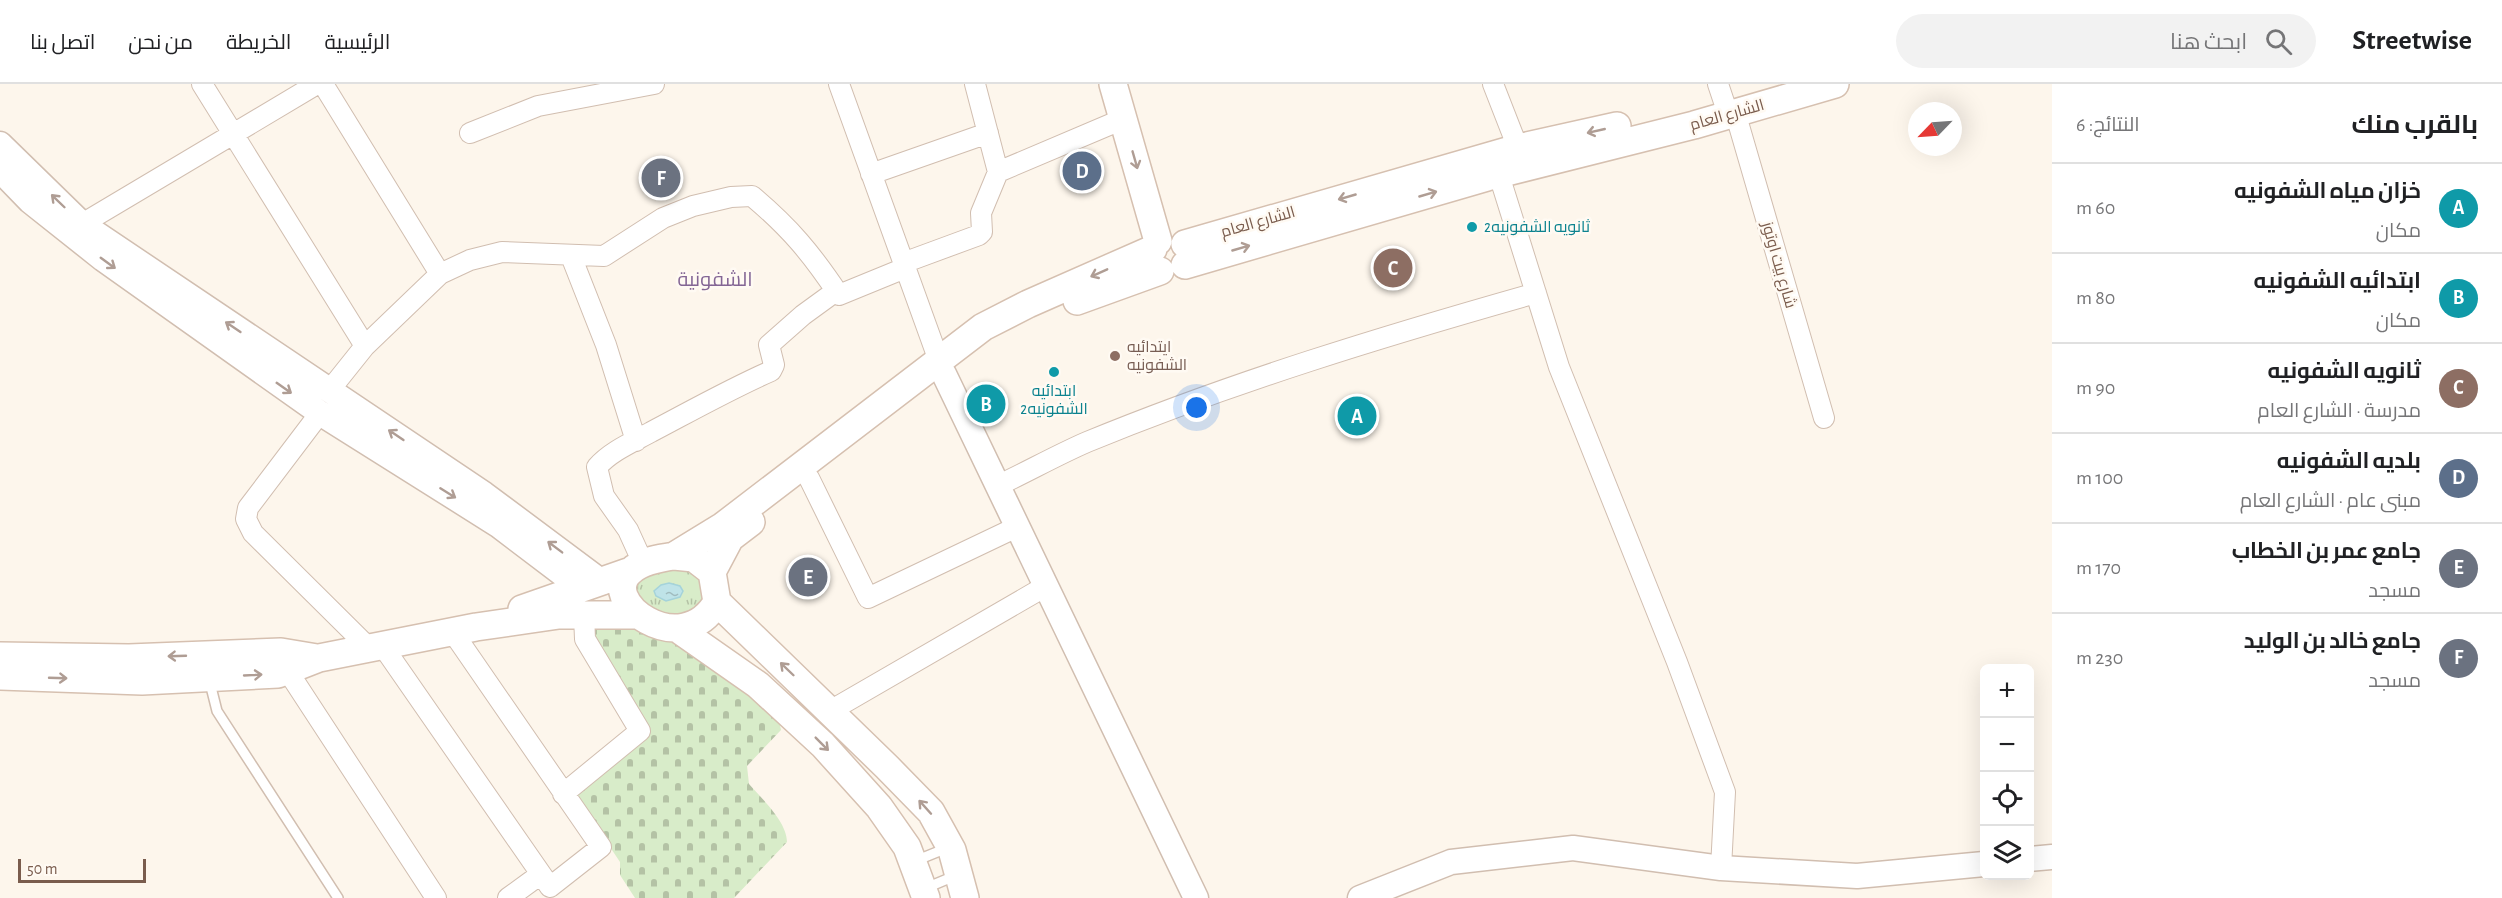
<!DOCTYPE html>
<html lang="ar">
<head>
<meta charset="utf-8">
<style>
	:root { --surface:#fff; --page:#f2f2f2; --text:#202124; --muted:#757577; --line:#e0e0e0; --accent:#b45309 }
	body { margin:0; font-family:"Alegreya Sans",Cairo,sans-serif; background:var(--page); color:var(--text); direction:rtl }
	.controls { position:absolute; right:18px; bottom:18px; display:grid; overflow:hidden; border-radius:9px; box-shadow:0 6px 24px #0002 }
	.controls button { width:54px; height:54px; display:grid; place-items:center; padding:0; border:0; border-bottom:2px solid var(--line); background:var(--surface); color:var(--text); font:30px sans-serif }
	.compass { position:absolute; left:1908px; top:18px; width:54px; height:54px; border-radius:50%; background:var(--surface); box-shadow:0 6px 24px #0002; rotate:245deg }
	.scale { position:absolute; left:18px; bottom:15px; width:128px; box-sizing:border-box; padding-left:6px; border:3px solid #7a5c4d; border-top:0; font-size:16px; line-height:21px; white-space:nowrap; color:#7a5c4d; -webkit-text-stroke:4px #fffaf3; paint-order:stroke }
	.you { position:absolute; left:1197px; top:324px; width:21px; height:21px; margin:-15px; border:4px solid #fff; border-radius:50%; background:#1a73e8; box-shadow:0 0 0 9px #1a73e833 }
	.badge { display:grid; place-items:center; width:39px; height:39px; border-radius:50%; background:var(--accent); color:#fff; font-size:20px; font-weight:700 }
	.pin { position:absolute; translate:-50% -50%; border:3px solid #fff; box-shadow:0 2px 6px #0006 }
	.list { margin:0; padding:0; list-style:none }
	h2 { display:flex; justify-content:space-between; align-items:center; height:78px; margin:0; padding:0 24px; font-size:26px }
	h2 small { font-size:20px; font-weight:400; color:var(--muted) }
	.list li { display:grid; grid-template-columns:39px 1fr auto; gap:18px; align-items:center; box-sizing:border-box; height:90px; padding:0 24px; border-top:2px solid var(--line) }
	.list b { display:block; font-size:22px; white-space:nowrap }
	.list p { margin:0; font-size:20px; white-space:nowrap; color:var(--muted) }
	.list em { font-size:20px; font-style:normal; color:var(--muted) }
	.icon { flex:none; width:33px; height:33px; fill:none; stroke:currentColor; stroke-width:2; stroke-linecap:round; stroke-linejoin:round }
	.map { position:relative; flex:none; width:2052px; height:814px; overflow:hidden; direction:ltr }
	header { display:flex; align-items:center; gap:36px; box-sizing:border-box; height:84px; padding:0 30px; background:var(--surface); border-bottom:2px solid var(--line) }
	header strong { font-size:28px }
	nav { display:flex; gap:33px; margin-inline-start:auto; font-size:21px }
	.search { width:420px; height:54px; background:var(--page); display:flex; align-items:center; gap:15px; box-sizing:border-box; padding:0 21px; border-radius:33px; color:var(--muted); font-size:22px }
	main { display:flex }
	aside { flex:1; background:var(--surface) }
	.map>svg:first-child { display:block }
</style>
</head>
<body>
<header>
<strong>Streetwise</strong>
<div class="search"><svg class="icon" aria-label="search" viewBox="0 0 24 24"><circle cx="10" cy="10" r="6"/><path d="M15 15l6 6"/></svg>ابحث هنا</div>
<nav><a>الرئيسية</a><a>الخريطة</a><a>من نحن</a><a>اتصل بنا</a></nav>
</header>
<main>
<aside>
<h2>بالقرب منك<small>النتائج: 6</small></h2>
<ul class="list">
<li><span class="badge" style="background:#0f9aa8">A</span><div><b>خزان مياه الشفونيه</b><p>مكان</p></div><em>60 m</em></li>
<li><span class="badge" style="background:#0f9aa8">B</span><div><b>ابتدائيه الشفونيه</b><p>مكان</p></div><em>80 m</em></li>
<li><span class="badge" style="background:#8d6e63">C</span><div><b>ثانويه الشفونيه</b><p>مدرسة · الشارع العام</p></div><em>90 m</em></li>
<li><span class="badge" style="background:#5c6f8a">D</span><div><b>بلديه الشفونيه</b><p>مبنى عام · الشارع العام</p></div><em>100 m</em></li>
<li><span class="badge" style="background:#6b7280">E</span><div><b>جامع عمر بن الخطاب</b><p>مسجد</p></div><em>170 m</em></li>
<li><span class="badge" style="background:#6b7280">F</span><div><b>جامع خالد بن الوليد</b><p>مسجد</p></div><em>230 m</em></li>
</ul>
</aside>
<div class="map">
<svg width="2052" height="814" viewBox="0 0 2052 814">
	<defs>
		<pattern id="grass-tufts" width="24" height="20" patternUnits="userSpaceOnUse" patternTransform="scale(1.5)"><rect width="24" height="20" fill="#d8ecc9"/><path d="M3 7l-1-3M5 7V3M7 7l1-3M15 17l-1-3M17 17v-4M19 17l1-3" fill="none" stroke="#b4c2a5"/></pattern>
		<pattern id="cemetery-stones" width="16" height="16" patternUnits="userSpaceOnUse" patternTransform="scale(1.5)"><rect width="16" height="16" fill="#d8ecc9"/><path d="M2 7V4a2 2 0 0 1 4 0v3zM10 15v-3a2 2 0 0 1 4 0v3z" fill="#b4c2a5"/></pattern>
		<pattern id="water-ripples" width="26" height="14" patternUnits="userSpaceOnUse" patternTransform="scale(1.5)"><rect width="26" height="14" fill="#bfe3e8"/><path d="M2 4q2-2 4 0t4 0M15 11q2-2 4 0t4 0" fill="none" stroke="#a0bbbe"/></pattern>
	</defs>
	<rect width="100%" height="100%" fill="#fdf6ec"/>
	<path fill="url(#grass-tufts)" d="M 673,481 L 700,491 L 703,515 L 694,526 L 681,534 L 641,524 L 634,500 L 640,492 Z"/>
	<path fill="url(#cemetery-stones)" d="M 591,540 C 607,542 627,541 642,546 C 690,562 749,602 780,641 L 781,646 L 747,682 L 749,700 C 762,715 787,738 787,758 L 734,814 L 635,814 L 620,791 L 620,778 L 578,715 L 576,710 L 646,650 L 589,549 Z"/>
	<path fill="url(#water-ripples)" stroke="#a5d3da" stroke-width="1.5" d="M 669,499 L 680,502 L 683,507 L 680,513 L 666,517 L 656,512 L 654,507 L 661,501 Z"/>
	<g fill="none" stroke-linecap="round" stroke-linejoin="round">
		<g stroke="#d1beb0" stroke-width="12">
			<path id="service" d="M 209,595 L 217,627 L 338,814
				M 915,777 L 947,764
				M 926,804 L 957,791"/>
		</g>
		<g stroke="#d1beb0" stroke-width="22">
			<path id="minor" d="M 202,0 L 365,262 L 329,307
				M 323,0 L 440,190 L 365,262
				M 839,0 L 943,288
				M 975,0 L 998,88 L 1123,35
				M 1493,0 L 1518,64
				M 1718,0 L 1725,21
				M 1735,28 L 1824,334
				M 470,49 L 538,22 L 654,0
				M 871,90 L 988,49
				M 1499,91 L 1559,283 L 1677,578 L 1725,708 L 1721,784
				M 82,140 L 317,0
				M 571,172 L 606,261 L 636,357
				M 903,179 L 979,151 L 982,148 L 981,129 L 998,88
				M 440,190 L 470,176 L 502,168 L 604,172 L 663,134 L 693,122 L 731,113 L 752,112 C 790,144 811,169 839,211 L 905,184
				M 320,329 L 248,424 L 246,435 L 253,449 L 369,564
				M 809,394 L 868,514 L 1017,443
				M 997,402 C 1027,388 1057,371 1087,358 C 1233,298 1384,252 1536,209
				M 643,479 L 628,446 L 604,412 L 597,383 C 611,367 633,358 651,348 C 691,327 730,305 771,287 L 774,281 L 769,261 L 803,231 L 836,207
				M 382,561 L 550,803 L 601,763 L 452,547
				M 287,586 L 436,814
				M 830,627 L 1046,502
				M 563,710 L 640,647 L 585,555 L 584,531
				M 508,814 L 541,790"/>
		</g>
		<g stroke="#d1beb0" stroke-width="27">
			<path id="tertiary" d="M 0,60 L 82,140 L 484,410 L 602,498
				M 0,86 L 30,117 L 103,175 L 320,329 L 498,441 L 581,504
				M 944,290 L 1196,814
				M 2030,775 L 2052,773
				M 1360,814 L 1451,778 L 1573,764 L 1721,784 L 1857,792 L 1984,780"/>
		</g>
		<g stroke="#d6c0b0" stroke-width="30">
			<path id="secondary" d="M 1113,0 L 1158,157
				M 1185,160 L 1518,64 L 1617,42
				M 1185,181 L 1487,93 L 1694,41 L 1835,0
				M 1077,217 L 1160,187
				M 674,472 L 723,442 L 983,243 L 1028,220 L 1153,165
				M 674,472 L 694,474 L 712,488 L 717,518 C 681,580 595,515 631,487 C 642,477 660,474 674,472 Z
				M 712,488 L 730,454 L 751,438
				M 717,518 L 887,683 L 931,728 L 952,766 L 965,814
				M 522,525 L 628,488
				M 678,545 L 758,601 L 823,661 L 879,723 L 907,763 L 926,814
				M 0,572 L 129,574 L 281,568 L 317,574
				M 0,592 L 142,597 L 278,590 L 319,574 L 476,543 L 559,531 L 636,531"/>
		</g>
		<use href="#service" stroke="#fff" stroke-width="9"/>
		<use href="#minor" stroke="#fff" stroke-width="20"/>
		<use href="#tertiary" stroke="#fff" stroke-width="24"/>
		<use href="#secondary" stroke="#fff" stroke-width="27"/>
	</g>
	<defs><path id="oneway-shaft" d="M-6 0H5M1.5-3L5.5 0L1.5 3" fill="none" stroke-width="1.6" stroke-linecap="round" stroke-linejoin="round" transform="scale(1.5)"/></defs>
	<g stroke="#af9d94">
		<use href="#oneway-shaft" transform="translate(1596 47) rotate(167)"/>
		<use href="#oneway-shaft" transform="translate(1135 76) rotate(74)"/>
		<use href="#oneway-shaft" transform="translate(1428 110) rotate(-16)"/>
		<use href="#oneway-shaft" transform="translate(1347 113) rotate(164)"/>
		<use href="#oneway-shaft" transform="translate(58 117) rotate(-136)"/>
		<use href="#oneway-shaft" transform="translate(1241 164) rotate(-16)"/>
		<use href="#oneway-shaft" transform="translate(108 179) rotate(36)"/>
		<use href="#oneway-shaft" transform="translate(1099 189) rotate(156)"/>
		<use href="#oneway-shaft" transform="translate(233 243) rotate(-146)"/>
		<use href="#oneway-shaft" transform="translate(284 304) rotate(35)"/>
		<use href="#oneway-shaft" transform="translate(396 351) rotate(-146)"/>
		<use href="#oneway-shaft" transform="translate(448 409) rotate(32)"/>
		<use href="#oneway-shaft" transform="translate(555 463) rotate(-143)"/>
		<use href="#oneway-shaft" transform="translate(177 572) rotate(178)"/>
		<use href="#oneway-shaft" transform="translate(787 585) rotate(-136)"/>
		<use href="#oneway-shaft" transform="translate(253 591) rotate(-3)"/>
		<use href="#oneway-shaft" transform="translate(58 594) rotate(2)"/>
		<use href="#oneway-shaft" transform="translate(822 660) rotate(45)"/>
		<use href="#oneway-shaft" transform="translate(925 723) rotate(-132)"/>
	</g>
	<g fill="#0f9aa8" stroke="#fffaf3" stroke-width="2">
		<circle cx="1472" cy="143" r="6"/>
		<circle cx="1054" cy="288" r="6"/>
	</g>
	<circle fill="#8d6e63" stroke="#fffaf3" stroke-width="2" cx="1115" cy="272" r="6"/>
	<g text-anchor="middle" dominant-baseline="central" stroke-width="5" stroke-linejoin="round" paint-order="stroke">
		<g font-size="16" fill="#7a5c4d" stroke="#fffaf3">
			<text transform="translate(1727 31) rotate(-16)">الشارع العام</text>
			<text transform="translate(1258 138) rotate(-16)">الشارع العام</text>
			<text transform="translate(1779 181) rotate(74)">شارع بيت اوتوز</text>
		</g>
		<g font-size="16" fill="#0d838f" stroke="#fffaf3" text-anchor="start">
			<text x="1484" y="143">ثانويه الشفونيه2</text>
			<text x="1054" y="307" text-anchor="middle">ابتدائيه<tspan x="1054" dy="18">الشفونيه2</tspan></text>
		</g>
		<g font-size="16" fill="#785e54" stroke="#fffaf3" text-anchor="start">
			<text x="1127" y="263">ايتدائيه<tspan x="1127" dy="18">الشفونيه</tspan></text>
		</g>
		<g font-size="20" fill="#846695" stroke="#fffaf3">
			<text x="715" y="196">الشفونية</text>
		</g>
	</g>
</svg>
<div class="controls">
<button>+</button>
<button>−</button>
<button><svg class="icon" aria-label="locate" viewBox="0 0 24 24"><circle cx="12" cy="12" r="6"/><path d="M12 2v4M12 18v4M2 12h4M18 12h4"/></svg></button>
<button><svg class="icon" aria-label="layers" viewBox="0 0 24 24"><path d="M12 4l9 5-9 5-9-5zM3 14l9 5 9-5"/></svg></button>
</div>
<svg class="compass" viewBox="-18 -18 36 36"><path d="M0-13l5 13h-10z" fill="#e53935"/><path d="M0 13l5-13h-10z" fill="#757577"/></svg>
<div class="scale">50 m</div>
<div class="you"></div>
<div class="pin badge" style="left:1357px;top:332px;background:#0f9aa8">A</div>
<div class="pin badge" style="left:986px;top:320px;background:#0f9aa8">B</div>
<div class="pin badge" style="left:1393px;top:184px;background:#8d6e63">C</div>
<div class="pin badge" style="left:1082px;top:87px;background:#5c6f8a">D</div>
<div class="pin badge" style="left:808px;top:493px;background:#6b7280">E</div>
<div class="pin badge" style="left:661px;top:94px;background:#6b7280">F</div>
</div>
</main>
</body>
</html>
